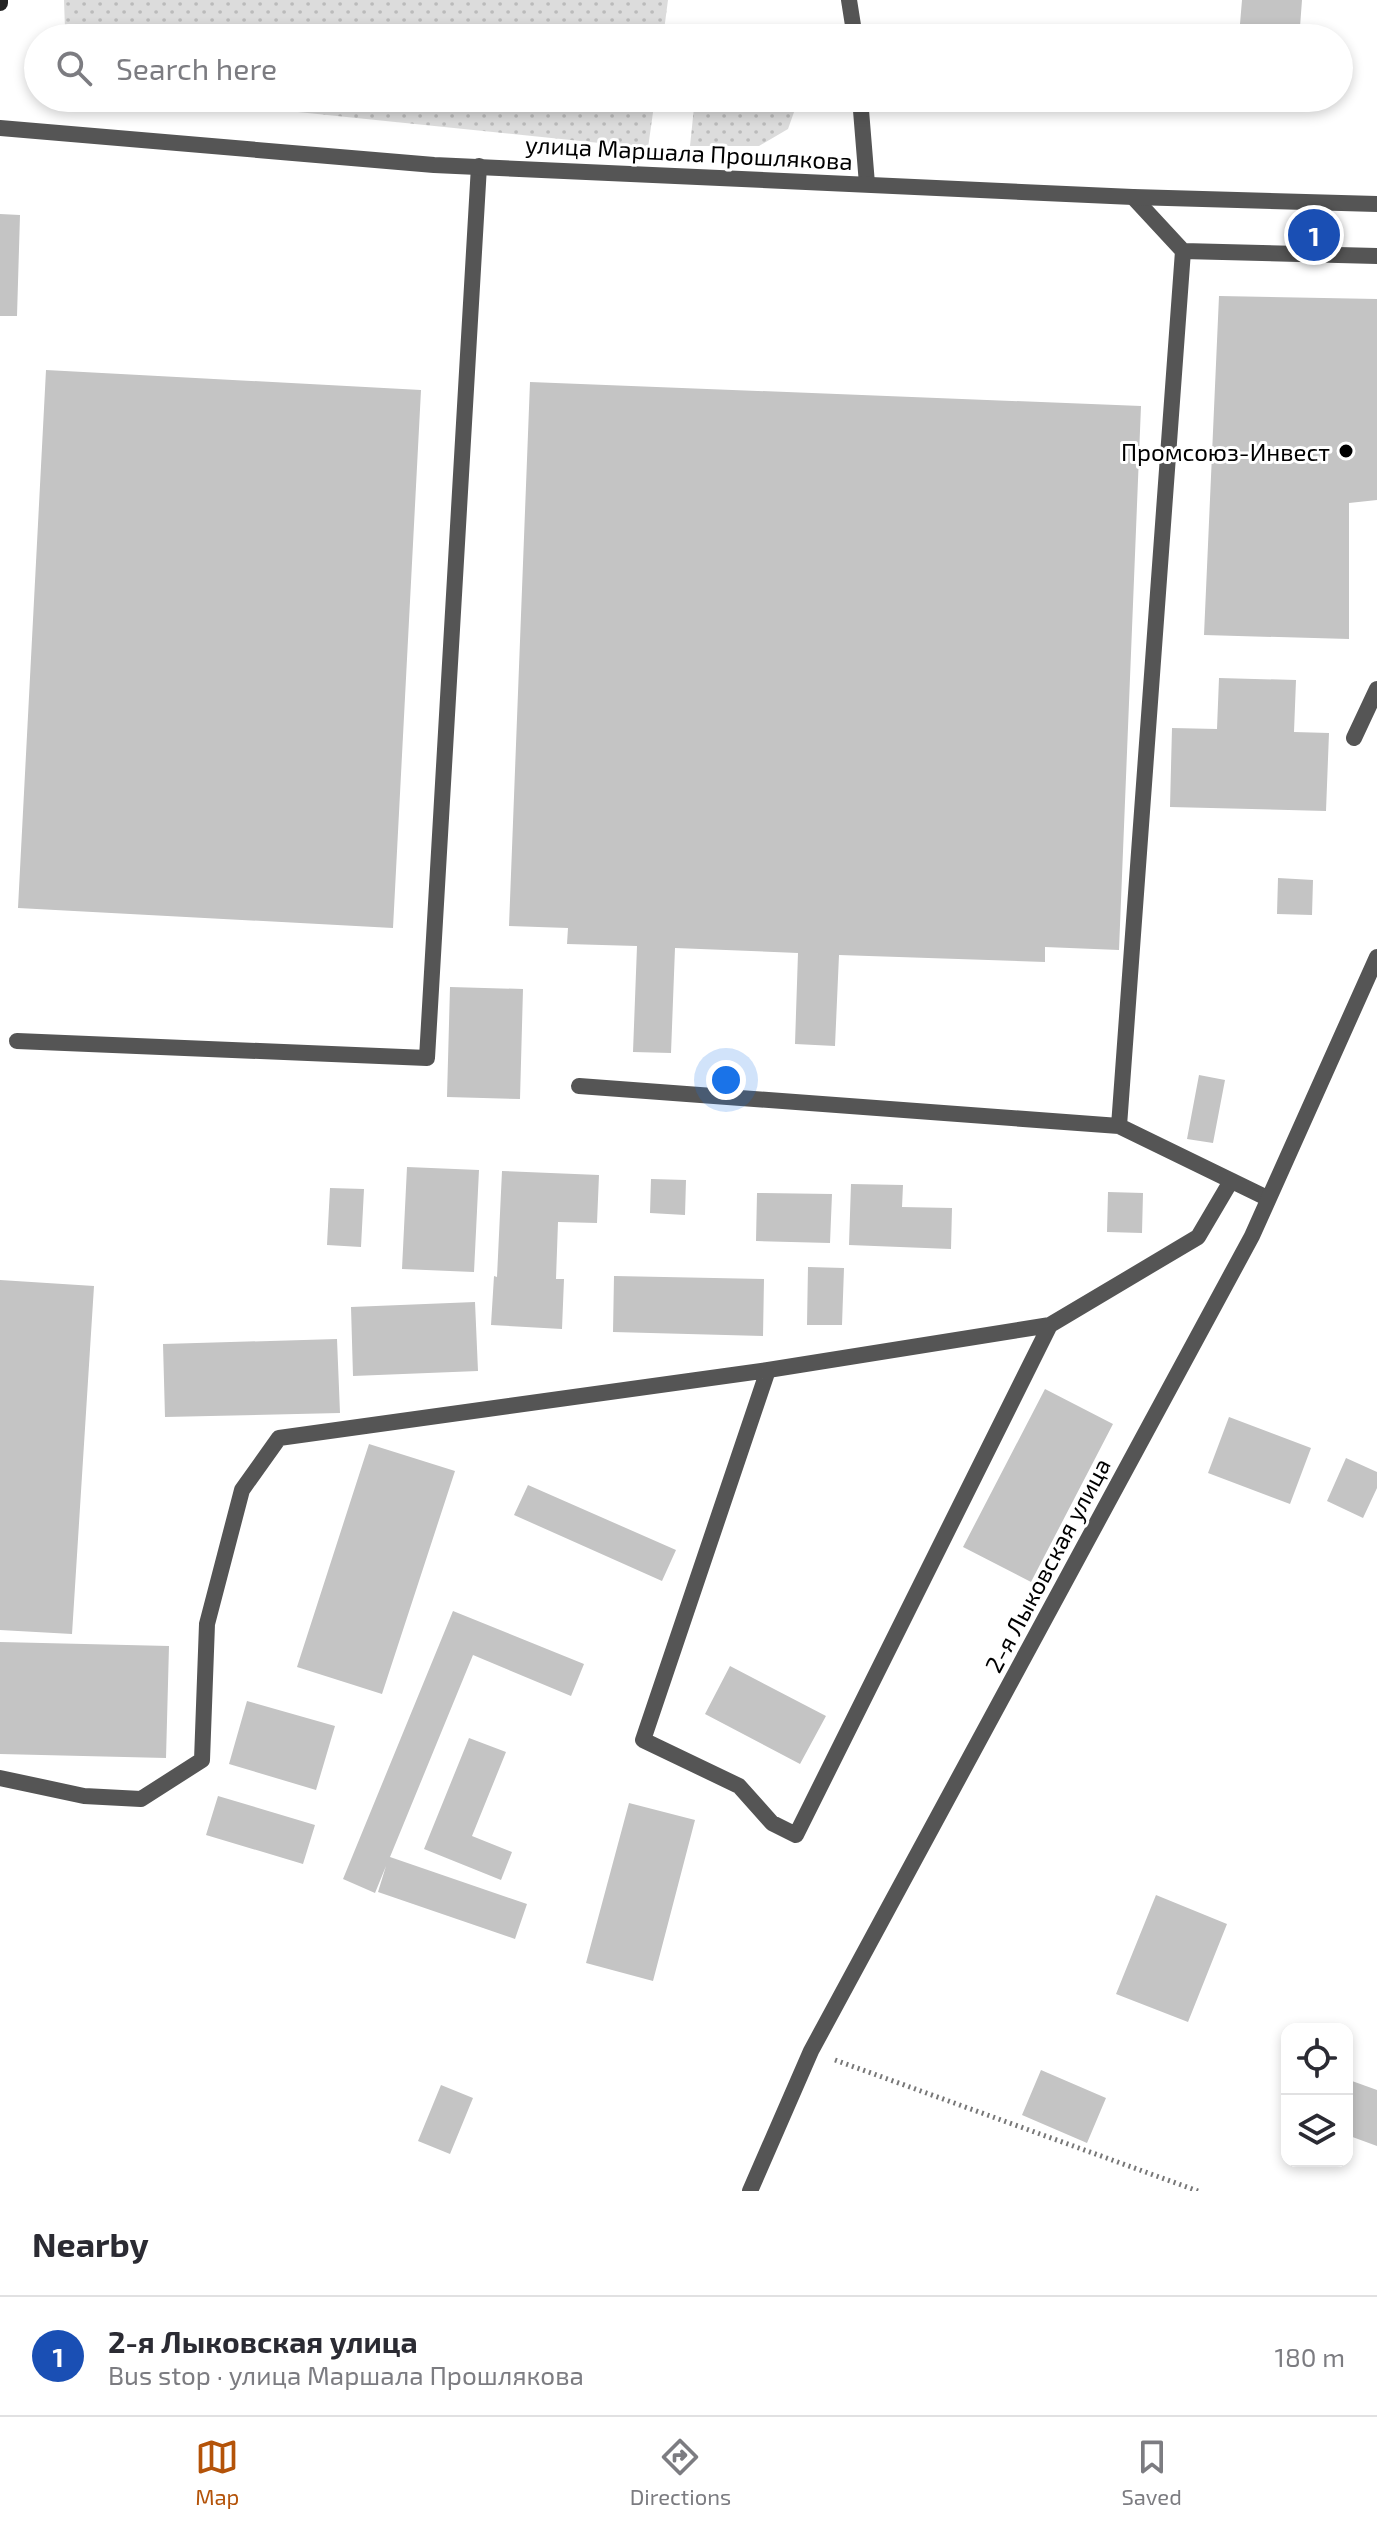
<!DOCTYPE html>
<html lang="en">
<head>
<meta charset="utf-8">
<style>
	:root { --surface:#fff; --page:#f2f2f3; --text:#2b2b33; --muted:#7c7c81; --line:#e1e1e2; --accent:#b45309 }
	body { margin:0; font-family:"Exo 2",sans-serif; background:var(--page); color:var(--text) }
	.controls { position:absolute; right:24px; bottom:24px; display:grid; overflow:hidden; border-radius:16px; box-shadow:0 4px 12px #0003 }
	.controls button { width:72px; height:72px; display:grid; place-items:center; padding:0; border:0; border-bottom:2px solid var(--line); background:var(--surface); color:var(--text); font:40px sans-serif }
	.you { position:absolute; left:726px; top:1080px; width:28px; height:28px; margin:-20px; border:6px solid #fff; border-radius:50%; background:#1a73e8; box-shadow:0 0 0 12px #1a73e833 }
	.badge { display:grid; place-items:center; width:52px; height:52px; border-radius:50%; background:var(--accent); color:#fff; font-size:26px; font-weight:700 }
	.pin { position:absolute; translate:-50% -50%; border:4px solid #fff; box-shadow:0 2px 8px #0006 }
	.list { margin:0; padding:0; list-style:none }
	h2 { display:flex; justify-content:space-between; align-items:center; height:104px; margin:0; padding:0 32px; font-size:34px }
	h2 small { font-size:26px; font-weight:400; color:var(--muted) }
	.list li { display:grid; grid-template-columns:52px 1fr auto; gap:24px; align-items:center; box-sizing:border-box; height:120px; padding:0 32px; border-top:2px solid var(--line) }
	.list b { display:block; font-size:30px; white-space:nowrap }
	.list p { margin:0; font-size:26px; white-space:nowrap; color:var(--muted) }
	.list em { font-size:26px; font-style:normal; color:var(--muted) }
	.icon { flex:none; width:44px; height:44px; fill:none; stroke:currentColor; stroke-width:2; stroke-linecap:round; stroke-linejoin:round }
	.map { position:relative; flex:none; width:1377px; height:2191px; overflow:hidden }
	.search { position:absolute; background:var(--surface); box-shadow:0 4px 12px #0003; left:24px; right:24px; top:24px; height:88px; display:flex; align-items:center; gap:20px; box-sizing:border-box; padding:0 28px; border-radius:44px; color:var(--muted); font-size:30px }
	.sheet { height:224px; background:var(--surface) }
	nav { display:flex; justify-content:space-around; align-items:center; box-sizing:border-box; height:112px; border-top:2px solid var(--line); background:var(--surface); font-size:22px; color:var(--muted) }
	nav a { display:grid; justify-items:center; gap:4px }
	nav .on { color:var(--accent) }
	.map>svg:first-child { display:block }
</style>
</head>
<body>
<div class="map">
<svg width="1377" height="2191" viewBox="0 0 1377 2191">
	<defs>
		<pattern id="green-dots" width="8" height="8" patternUnits="userSpaceOnUse" patternTransform="scale(2)"><rect width="8" height="8" fill="#dcdcdc"/><path d="M2 2h.1M6 6h.1" fill="none" stroke="#bbb" stroke-width="1.8" stroke-linecap="round"/></pattern>
	</defs>
	<rect width="100%" height="100%" fill="#fff"/>
	<path fill="url(#green-dots)" d="M 64,0 L 668,0 L 663,38 L 69,38 L 65,29 Z
		M 193,98 L 655,98 L 648,148 L 230,105 Z
		M 695,98 L 799,98 L 788,129 L 759,146 L 690,146 Z"/>
	<path fill="#c4c4c4" d="M 1242,0 L 1302,0 L 1300,27 L 1240,24 Z
		M 0,214 L 20,215 L 17,316 L 0,316 Z
		M 1219,296 L 1377,299 L 1377,500 L 1349,503 L 1349,639 L 1204,635 Z
		M 46,370 L 421,390 L 393,928 L 18,908 Z
		M 530,382 L 1141,406 L 1119,950 L 1045,947 L 1045,962 L 839,955 L 835,1046 L 795,1044 L 798,953 L 675,948 L 671,1053 L 633,1052 L 637,946 L 567,944 L 568,928 L 509,926 Z
		M 1219,678 L 1296,680 L 1294,732 L 1329,733 L 1326,811 L 1170,807 L 1172,728 L 1217,729 Z
		M 1278,878 L 1313,880 L 1312,915 L 1277,914 Z
		M 450,987 L 523,989 L 520,1099 L 447,1097 Z
		M 1199,1075 L 1225,1080 L 1213,1143 L 1187,1139 Z
		M 407,1167 L 479,1170 L 474,1272 L 402,1269 Z
		M 502,1171 L 599,1175 L 597,1223 L 558,1222 L 556,1279 L 564,1279 L 562,1329 L 491,1325 L 494,1276 L 497,1277 Z
		M 651,1179 L 686,1180 L 685,1215 L 650,1213 Z
		M 851,1184 L 903,1185 L 902,1207 L 952,1208 L 951,1249 L 849,1245 Z
		M 330,1188 L 364,1189 L 361,1247 L 327,1245 Z
		M 1108,1192 L 1143,1193 L 1142,1233 L 1107,1232 Z
		M 757,1193 L 832,1194 L 830,1243 L 756,1241 Z
		M 808,1267 L 844,1268 L 842,1325 L 807,1325 Z
		M 614,1276 L 764,1279 L 763,1336 L 613,1332 Z
		M 0,1280 L 94,1286 L 72,1634 L 0,1630 Z
		M 475,1302 L 478,1371 L 353,1376 L 351,1307 Z
		M 337,1339 L 340,1413 L 165,1417 L 163,1344 Z
		M 1045,1389 L 1113,1424 L 1031,1582 L 963,1547 Z
		M 1229,1417 L 1311,1448 L 1290,1504 L 1208,1473 Z
		M 369,1444 L 455,1471 L 382,1694 L 297,1667 Z
		M 1346,1458 L 1377,1472 L 1377,1488 L 1363,1518 L 1327,1501 Z
		M 528,1485 L 676,1550 L 662,1581 L 514,1515 Z
		M 453,1611 L 584,1664 L 571,1696 L 473,1655 L 390,1857 L 527,1904 L 515,1939 L 378,1892 L 386,1866 L 375,1893 L 343,1879 Z
		M 0,1642 L 169,1646 L 166,1758 L 0,1754 Z
		M 730,1666 L 826,1716 L 800,1764 L 705,1714 Z
		M 247,1701 L 335,1726 L 316,1790 L 229,1764 Z
		M 469,1738 L 506,1752 L 472,1836 L 512,1852 L 501,1880 L 424,1849 Z
		M 218,1796 L 315,1825 L 303,1864 L 206,1835 Z
		M 629,1803 L 695,1820 L 653,1981 L 586,1963 Z
		M 1156,1895 L 1227,1924 L 1188,2022 L 1116,1994 Z
		M 1041,2070 L 1106,2098 L 1087,2143 L 1022,2115 Z
		M 1352,2081 L 1377,2090 L 1377,2146 L 1347,2135 L 1347,2095 Z
		M 441,2085 L 473,2098 L 450,2154 L 418,2141 Z"/>
	<g fill="none" stroke-linecap="round" stroke-linejoin="round">
		<path stroke="#777" stroke-width="5" stroke-dasharray="2 4" stroke-linecap="butt" d="M 835,2060 L 1198,2191"/>
		<path stroke="#555" stroke-width="16" d="M 849,0 L 855,38
			M 860,98 L 867,184
			M 1133,197 L 1183,251 L 1377,256
			M 1354,738 L 1377,689
			M 17,1041 L 427,1058 L 479,166
			M 579,1086 L 1119,1126 L 1183,251
			M 1119,1126 L 1267,1198
			M 768,1370 L 643,1740 L 739,1786 L 772,1823 L 796,1835 L 1050,1325
			M 0,1778 L 84,1796 L 141,1799 L 202,1760 L 207,1624 L 242,1490 L 279,1438 L 768,1370 L 1050,1325 L 1198,1237 L 1231,1181"/>
		<path stroke="#555" stroke-width="16" d="M 750,2191 L 811,2051 L 1252,1236 L 1377,957"/>
		<path stroke="#555" stroke-width="16" d="M 0,128 L 434,165 L 1133,197 L 1377,204"/>
		<path stroke="#222" stroke-width="16" d="M 0,3 L 0,0"/>
	</g>
	<circle fill="#000" stroke="#fff" stroke-width="3" cx="1346" cy="451" r="8"/>
	<g text-anchor="middle" dominant-baseline="central" stroke-width="6" stroke-linejoin="round" paint-order="stroke">
		<g font-size="24" fill="#000" stroke="#fff">
			<text transform="translate(689 152) rotate(3)">улица Маршала Прошлякова</text>
			<text transform="translate(1047 1565) rotate(-62)">2-я Лыковская улица</text>
		</g>
		<g font-size="24" fill="#000" stroke="#fff" text-anchor="end">
			<text x="1330" y="451">Промсоюз-Инвест</text>
		</g>
	</g>
</svg>
<div class="controls">
<button><svg class="icon" aria-label="locate" viewBox="0 0 24 24"><circle cx="12" cy="12" r="6"/><path d="M12 2v4M12 18v4M2 12h4M18 12h4"/></svg></button>
<button><svg class="icon" aria-label="layers" viewBox="0 0 24 24"><path d="M12 4l9 5-9 5-9-5zM3 14l9 5 9-5"/></svg></button>
</div>
<div class="you"></div>
<div class="pin badge" style="left:1314px;top:235px;background:#1a4fb4">1</div>
<div class="search"><svg class="icon" aria-label="search" viewBox="0 0 24 24"><circle cx="10" cy="10" r="6"/><path d="M15 15l6 6"/></svg>Search here</div>
</div>
<section class="sheet">
<h2>Nearby<small></small></h2>
<ul class="list">
<li><span class="badge" style="background:#1a4fb4">1</span><div><b>2-я Лыковская улица</b><p>Bus stop · улица Маршала Прошлякова</p></div><em>180 m</em></li>
</ul>
</section>
<nav>
<a class="on"><svg class="icon" aria-label="map" viewBox="0 0 24 24"><path d="M3 6l6-2 6 2 6-2v14l-6 2-6-2-6 2zM9 4v14M15 6v14"/></svg>Map</a>
<a><svg class="icon" aria-label="directions" viewBox="0 0 24 24"><path d="M12 3l9 9-9 9-9-9zM9 14v-3h6M13 9l2 2-2 2"/></svg>Directions</a>
<a><svg class="icon" aria-label="saved" viewBox="0 0 24 24"><path d="M7 4h10v16l-5-4-5 4z"/></svg>Saved</a>
</nav>
</body>
</html>
